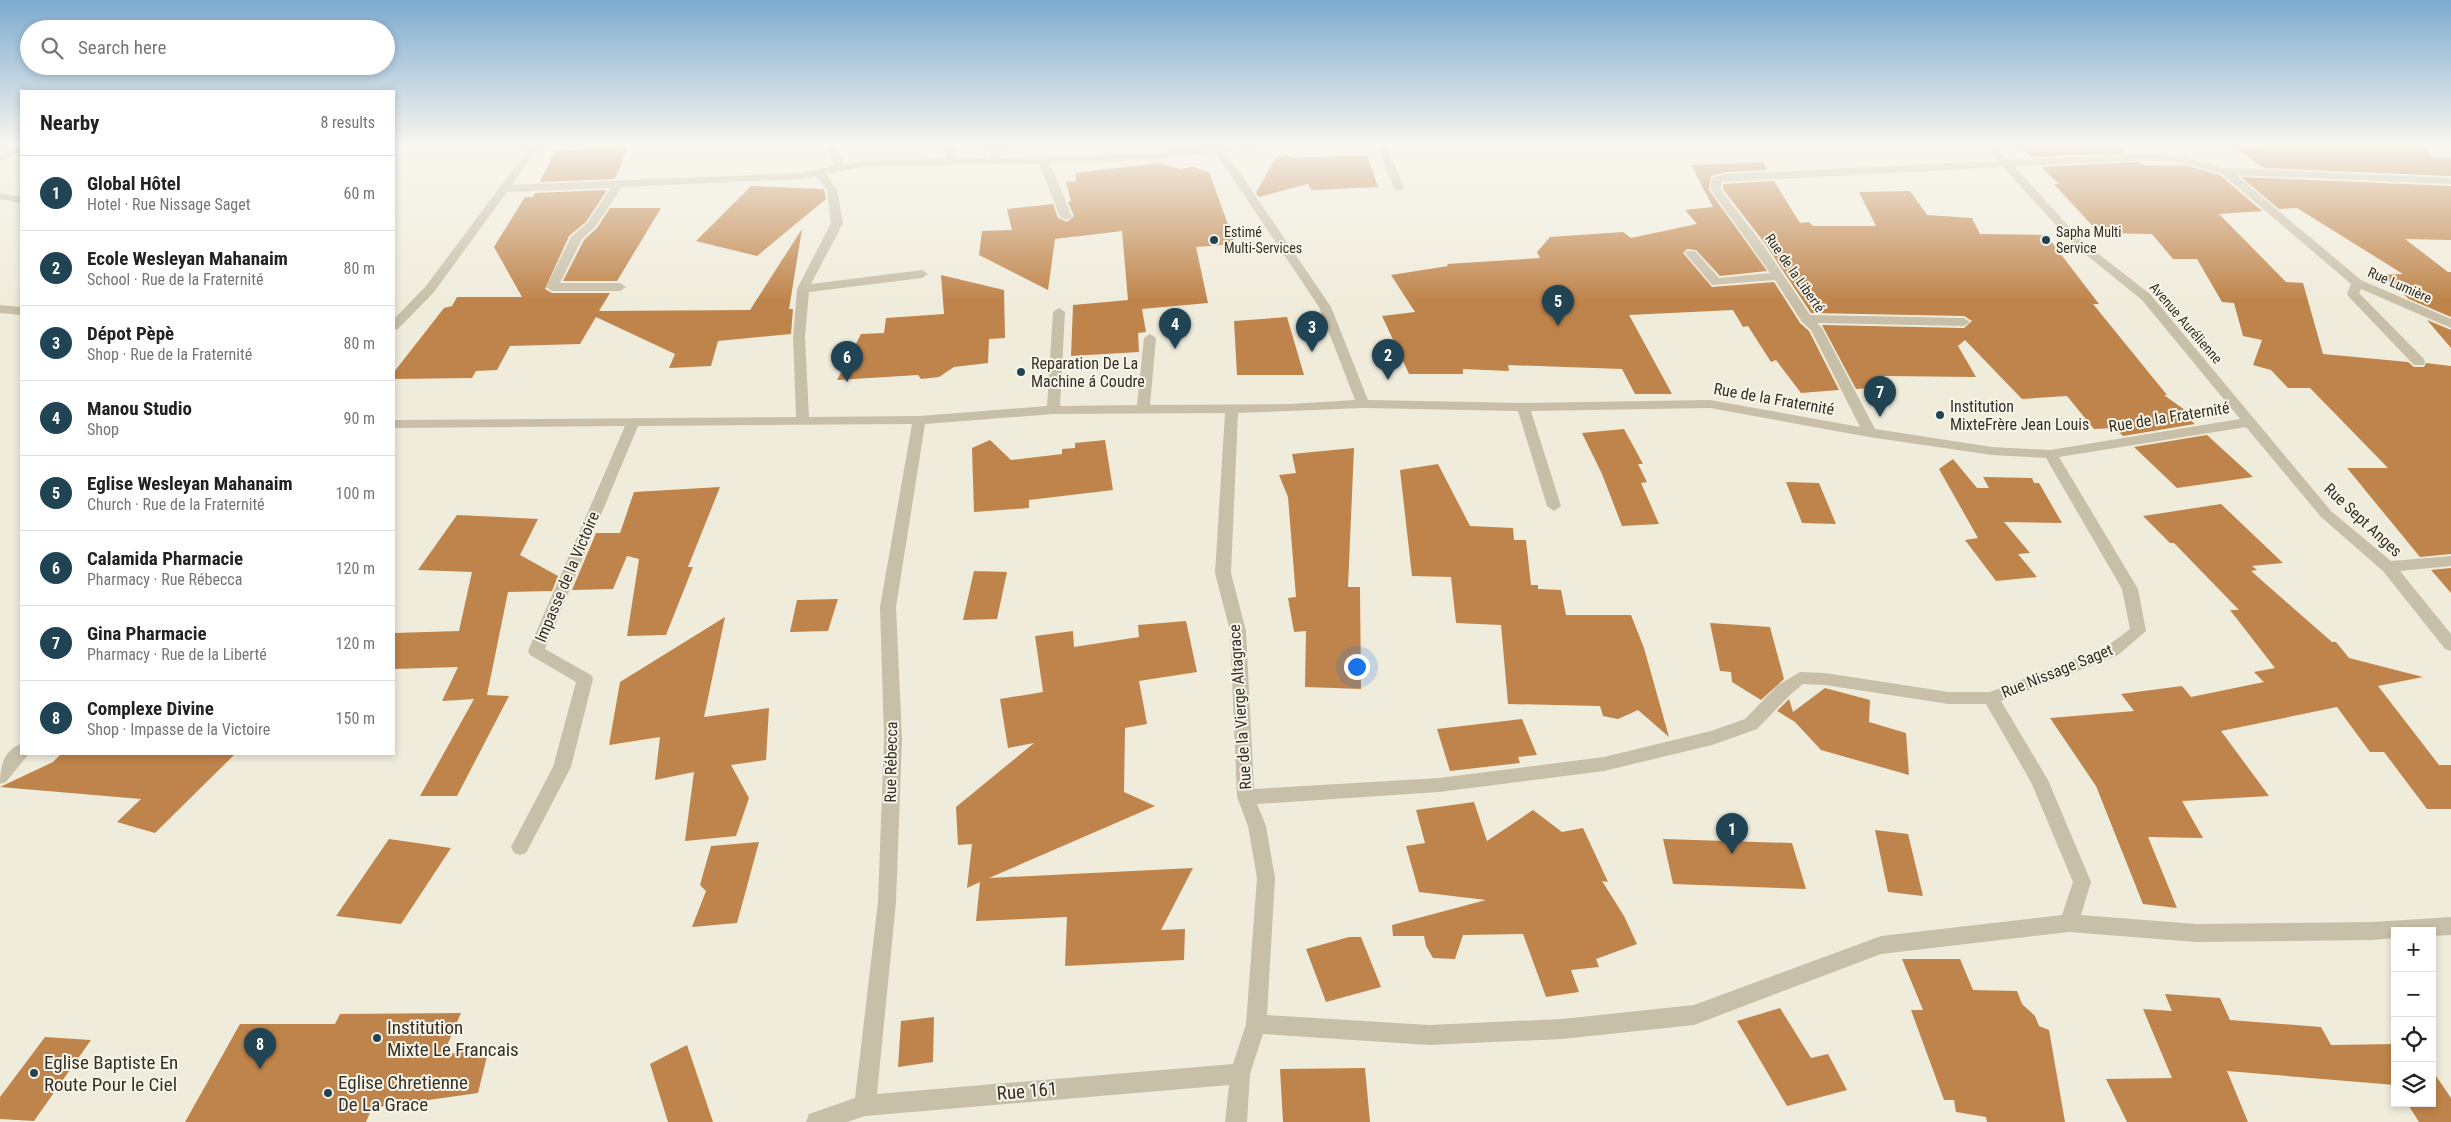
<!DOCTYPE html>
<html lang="en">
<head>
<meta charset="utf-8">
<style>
	:root { --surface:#fff; --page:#f2f2f2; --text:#222; --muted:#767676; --line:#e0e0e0; --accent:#204454 }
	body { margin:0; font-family:"Roboto Condensed",sans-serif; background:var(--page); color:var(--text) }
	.controls { position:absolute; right:15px; bottom:15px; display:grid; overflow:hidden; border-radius:0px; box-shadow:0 2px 8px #0003 }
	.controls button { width:45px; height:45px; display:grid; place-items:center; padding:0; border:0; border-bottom:1px solid var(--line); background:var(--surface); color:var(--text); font:25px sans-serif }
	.you { position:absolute; left:1356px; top:666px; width:18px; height:18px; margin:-12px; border:4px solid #fff; border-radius:50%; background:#1a73e8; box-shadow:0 0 0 8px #1a73e833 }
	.badge { display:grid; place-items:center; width:32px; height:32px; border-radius:50%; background:var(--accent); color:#fff; font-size:16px; font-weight:700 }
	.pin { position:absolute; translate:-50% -41px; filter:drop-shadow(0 1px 2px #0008) }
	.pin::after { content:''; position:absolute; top:26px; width:18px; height:15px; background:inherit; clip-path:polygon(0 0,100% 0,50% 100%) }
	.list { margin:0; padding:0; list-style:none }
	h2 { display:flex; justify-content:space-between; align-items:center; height:65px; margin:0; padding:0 20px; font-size:21px }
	h2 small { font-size:16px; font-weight:400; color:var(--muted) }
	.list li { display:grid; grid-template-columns:32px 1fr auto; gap:15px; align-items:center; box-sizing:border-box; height:75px; padding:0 20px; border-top:1px solid var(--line) }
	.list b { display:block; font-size:19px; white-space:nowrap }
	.list p { margin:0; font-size:16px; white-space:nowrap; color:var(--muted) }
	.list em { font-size:16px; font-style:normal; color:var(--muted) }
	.icon { flex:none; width:28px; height:28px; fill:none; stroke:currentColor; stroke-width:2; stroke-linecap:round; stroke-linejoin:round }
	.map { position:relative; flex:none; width:2451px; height:1122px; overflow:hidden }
	.search { position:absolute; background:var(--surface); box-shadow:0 2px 8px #0003; left:20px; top:20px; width:375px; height:55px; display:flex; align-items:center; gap:12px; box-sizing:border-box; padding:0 18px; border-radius:28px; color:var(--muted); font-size:19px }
	.panel { position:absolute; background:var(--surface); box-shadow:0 2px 8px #0003; left:20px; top:90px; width:375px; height:665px; border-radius:0px }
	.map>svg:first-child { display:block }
</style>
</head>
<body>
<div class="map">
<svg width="2451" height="1122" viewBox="0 0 2451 1122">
	<rect width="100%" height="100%" fill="#f0ecdc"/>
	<path fill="#bf844b" d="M 2018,144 L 2114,144 L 2126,153 L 2031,157 Z
		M 2298,144 L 2396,144 L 2425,147 L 2434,158 L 2451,158 L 2451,176 L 2264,168 L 2237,149 Z
		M 628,146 L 615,179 L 540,182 L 555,151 Z
		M 1287,155 L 1295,158 L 1367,155 L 1378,187 L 1312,190 L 1308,184 L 1259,197 L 1256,193 L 1276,157 Z
		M 1763,162 L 1767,170 L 1726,172 L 1711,176 L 1709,190 L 1767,271 L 1720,276 L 1696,250 L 1687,249 L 1683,253 L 1712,287 L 1774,282 L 1800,323 L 1809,331 L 1839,390 L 1801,393 L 1776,360 L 1771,362 L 1748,326 L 1743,327 L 1733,310 L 1629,315 L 1672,394 L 1635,394 L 1622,369 L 1508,365 L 1509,371 L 1463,369 L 1463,374 L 1409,374 L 1382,316 L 1415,312 L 1391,275 L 1448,266 L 1447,264 L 1540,258 L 1537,252 L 1550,237 L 1623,232 L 1631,238 L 1697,224 L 1685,210 L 1713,207 L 1691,165 Z
		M 2138,162 L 2143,165 L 2188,166 L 2220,175 L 2262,211 L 2219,214 L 2286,282 L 2303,283 L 2323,354 L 2408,362 L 2414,367 L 2424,367 L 2426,363 L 2451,366 L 2451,554 L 2420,557 L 2347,468 L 2388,468 L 2310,388 L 2288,388 L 2271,370 L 2253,365 L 2262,340 L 2243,336 L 2234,303 L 2222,302 L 2197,259 L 2173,259 L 2152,234 L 2099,233 L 2054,184 L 2059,184 L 2041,167 Z
		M 1159,163 L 1180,169 L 1193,167 L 1209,172 L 1235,244 L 1196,247 L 1208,303 L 1142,309 L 1146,332 L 1138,333 L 1139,352 L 1071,356 L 1073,305 L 1128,300 L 1122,231 L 1055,239 L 1048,290 L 979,255 L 982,231 L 1012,230 L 1007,209 L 1053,204 L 1058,218 L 1067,222 L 1074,216 L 1068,202 L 1071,201 L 1066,182 L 1076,181 L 1075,173 Z
		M 2241,177 L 2451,186 L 2451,240 L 2405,239 L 2448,272 L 2451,272 L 2451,317 L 2409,299 L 2381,275 L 2403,274 L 2297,208 L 2279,209 Z
		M 1774,181 L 1800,223 L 1809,222 L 1813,226 L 1876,226 L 1859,192 L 1910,191 L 1927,215 L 1972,218 L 1980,234 L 2046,235 L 2099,304 L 2093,304 L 2167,395 L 2164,395 L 2196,418 L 2190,420 L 2195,424 L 2123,436 L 2115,428 L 2094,429 L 2067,396 L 2022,399 L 1965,340 L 1958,346 L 1976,377 L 1884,376 L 1888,387 L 1856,389 L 1822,325 L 1964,328 L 1972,321 L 1964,316 L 1811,313 L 1766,245 L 1723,189 L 1723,184 Z
		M 751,186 L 824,189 L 826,199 L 757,256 L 696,241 Z
		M 607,190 L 586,222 L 569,236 L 545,289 L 552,293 L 610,293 L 599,311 L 750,310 L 802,229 L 789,309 L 793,309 L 791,334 L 718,341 L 711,366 L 669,368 L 675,354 L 596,317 L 580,344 L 510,346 L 497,370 L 476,371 L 472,378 L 394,379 L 394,372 L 444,308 L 452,306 L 457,297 L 522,297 L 494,247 L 525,197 L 533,197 L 535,193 Z
		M 610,208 L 661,208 L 617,281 L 563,281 L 584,240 L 597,228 Z
		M 941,275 L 1004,290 L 1005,338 L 989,339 L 988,363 L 954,367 L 939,377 L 921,379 L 918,375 L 837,380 L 861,334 L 884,333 L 886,318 L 944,314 Z
		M 1287,317 L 1304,375 L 1237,375 L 1234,321 Z
		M 2427,320 L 2451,330 L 2451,348 Z
		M 1624,429 L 1643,464 L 1638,464 L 1647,482 L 1641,483 L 1659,524 L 1622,526 L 1602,474 L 1582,433 Z
		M 2207,435 L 2253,477 L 2177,488 L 2134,447 Z
		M 990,440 L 1011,460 L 1062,454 L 1062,449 L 1075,448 L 1075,443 L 1105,440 L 1113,490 L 1029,500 L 1029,508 L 974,512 L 972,448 Z
		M 1354,448 L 1348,587 L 1360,587 L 1361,689 L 1305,687 L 1306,631 L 1294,632 L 1288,598 L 1296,597 L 1288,497 L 1279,475 L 1296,473 L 1292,454 Z
		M 1953,459 L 1977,488 L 1989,488 L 1983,477 L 2032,478 L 2034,483 L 2039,483 L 2062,523 L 2004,522 L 2030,553 L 2018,554 L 2037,577 L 1996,581 L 1965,540 L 1978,538 L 1939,469 Z
		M 1438,464 L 1470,526 L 1513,528 L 1514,540 L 1526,540 L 1531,585 L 1538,585 L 1538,589 L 1561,590 L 1566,615 L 1631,615 L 1644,648 L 1669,737 L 1638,710 L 1618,719 L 1603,716 L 1600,706 L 1508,704 L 1501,625 L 1456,623 L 1451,577 L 1412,576 L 1400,470 Z
		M 1786,482 L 1819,483 L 1836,524 L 1802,523 Z
		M 720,487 L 688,567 L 693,567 L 666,635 L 627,636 L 639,559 L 627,556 L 613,589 L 572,590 L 596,533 L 620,533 L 634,492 Z
		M 2221,504 L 2283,563 L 2252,566 L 2257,570 L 2251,571 L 2332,642 L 2336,642 L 2349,658 L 2423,677 L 2378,686 L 2439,765 L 2451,765 L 2451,809 L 2427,809 L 2384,752 L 2370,752 L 2337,707 L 2221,731 L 2269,796 L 2182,801 L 2203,838 L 2148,837 L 2177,908 L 2143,904 L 2096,786 L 2050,718 L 2134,711 L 2121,694 L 2182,686 L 2191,697 L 2264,682 L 2254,672 L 2275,668 L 2230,610 L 2239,610 L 2174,543 L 2170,543 L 2143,516 Z
		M 457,515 L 538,519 L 520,555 L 558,576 L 552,591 L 508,592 L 487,695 L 509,696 L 457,796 L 420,796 L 474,699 L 442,701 L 458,667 L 394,669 L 394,633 L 459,631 L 472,572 L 418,570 Z
		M 2451,568 L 2451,593 L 2431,570 Z
		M 974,571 L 1007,572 L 997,619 L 963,620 Z
		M 838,599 L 828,631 L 790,632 L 797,600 Z
		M 725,617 L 704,717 L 769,708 L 766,760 L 731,765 L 749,798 L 736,836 L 685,841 L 694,772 L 655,780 L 660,737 L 609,745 L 620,682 Z
		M 1186,621 L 1197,672 L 1139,681 L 1147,724 L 1125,728 L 1124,792 L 1155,806 L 989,878 L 1193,868 L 1161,930 L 1185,929 L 1184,960 L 1065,966 L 1067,917 L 976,921 L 980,882 L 967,888 L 972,844 L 958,845 L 956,807 L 1034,743 L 1008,748 L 1000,699 L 1043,692 L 1035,636 L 1073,631 L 1074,647 L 1139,637 L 1138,625 Z
		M 1710,623 L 1770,627 L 1784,679 L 1761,700 L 1732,682 L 1731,672 L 1720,671 Z
		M 1825,688 L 1870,700 L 1869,722 L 1906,733 L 1909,775 L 1821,750 L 1795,722 L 1777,711 L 1789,699 L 1793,712 Z
		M 1522,719 L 1537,755 L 1518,757 L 1520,763 L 1450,771 L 1437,729 Z
		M 61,754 L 235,754 L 155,833 L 117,822 L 141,799 L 0,787 L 53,762 Z
		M 1474,802 L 1487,841 L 1533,810 L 1562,832 L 1583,828 L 1608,882 L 1602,881 L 1624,916 L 1637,944 L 1596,959 L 1599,967 L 1571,970 L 1579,992 L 1546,997 L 1523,934 L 1463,935 L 1455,959 L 1433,958 L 1426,946 L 1424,936 L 1393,936 L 1392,925 L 1486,900 L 1419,892 L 1406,846 L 1425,843 L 1416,810 Z
		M 1875,830 L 1908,834 L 1923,896 L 1888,892 Z
		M 389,839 L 451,848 L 401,924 L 336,916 Z
		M 1663,839 L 1792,843 L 1806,889 L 1673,884 Z
		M 759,842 L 737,923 L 692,927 L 706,891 L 700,885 L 711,846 Z
		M 1349,937 L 1361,937 L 1381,987 L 1326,1002 L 1306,949 Z
		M 1902,959 L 1960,959 L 1973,990 L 2017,991 L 2022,1004 L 2035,1016 L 2039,1026 L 2049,1030 L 2065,1122 L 1987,1122 L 1986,1117 L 1956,1112 L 1954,1100 L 1944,1100 L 1911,1010 L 1923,1010 Z
		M 2165,994 L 2220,998 L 2230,1020 L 2321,1027 L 2331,1045 L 2395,1044 L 2395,1085 L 2227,1071 L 2248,1122 L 2127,1122 L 2106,1079 L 2172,1078 L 2143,1009 L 2172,1011 Z
		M 1780,1008 L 1811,1058 L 1828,1054 L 1847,1090 L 1787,1106 L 1737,1021 Z
		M 461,1013 L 443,1055 L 489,1048 L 478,1093 L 372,1108 L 366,1122 L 185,1122 L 240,1024 L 335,1024 L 340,1014 Z
		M 934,1017 L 933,1062 L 898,1067 L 901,1021 Z
		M 45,1037 L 91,1040 L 34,1121 L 0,1119 L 0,1097 Z
		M 687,1045 L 713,1122 L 668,1122 L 650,1064 Z
		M 1365,1068 L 1370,1122 L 1283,1122 L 1280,1069 Z
		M 2432,1070 L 2451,1098 L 2451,1122 L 2419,1122 L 2407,1103 L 2432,1103 Z"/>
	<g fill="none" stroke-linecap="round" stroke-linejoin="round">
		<path fill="#c8bfa8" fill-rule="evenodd" d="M 532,144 L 542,144 L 529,159 L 512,185 L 800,173 L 834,166 L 825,144 L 835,144 L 844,165 L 864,161 L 946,159 L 944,144 L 954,144 L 957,159 L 989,158 L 993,144 L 1003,144 L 1000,158 L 1150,154 L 1211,146 L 1210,144 L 1261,144 L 1256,147 L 1225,151 L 1331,307 L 1368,400 L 1523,403 L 1710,400 L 1860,427 L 1811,330 L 1802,322 L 1775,280 L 1712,285 L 1685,253 L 1687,251 L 1695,251 L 1719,278 L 1770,273 L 1711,190 L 1711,178 L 1726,174 L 1998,161 L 1985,144 L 1995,144 L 2008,160 L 2142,154 L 2178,156 L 2225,168 L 2451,178 L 2451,184 L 2236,175 L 2361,280 L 2451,319 L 2451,328 L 2361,289 L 2359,293 L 2424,359 L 2425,362 L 2424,365 L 2414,365 L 2349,297 L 2347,294 L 2351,284 L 2221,173 L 2178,162 L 2142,160 L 2014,166 L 2082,241 L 2150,294 L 2331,511 L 2391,561 L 2451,556 L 2451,566 L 2400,571 L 2451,634 L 2451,651 L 2445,649 L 2383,571 L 2321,517 L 2246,427 L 2059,457 L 2138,589 L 2146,631 L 2118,655 L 2001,701 L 2048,780 L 2091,882 L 2081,915 L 2196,924 L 2373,922 L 2451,917 L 2451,935 L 2432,936 L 2432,931 L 2395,931 L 2395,938 L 2373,940 L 2196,942 L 2069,932 L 1881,954 L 1694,1025 L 1562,1039 L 1429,1045 L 1263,1034 L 1250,1074 L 1247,1122 L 1225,1122 L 1229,1085 L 865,1116 L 847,1122 L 806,1122 L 809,1114 L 855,1098 L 878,902 L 884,739 L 880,607 L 912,424 L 638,426 L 545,649 L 591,675 L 593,679 L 571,767 L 526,853 L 520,855 L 514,853 L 511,847 L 553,767 L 576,682 L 530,655 L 528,651 L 625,426 L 394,428 L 394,420 L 796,417 L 793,337 L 797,289 L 831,223 L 827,190 L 816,176 L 800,179 L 622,187 L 595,227 L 582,239 L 560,283 L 620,283 L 626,287 L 620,291 L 552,291 L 546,287 L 571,237 L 587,223 L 611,188 L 507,192 L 434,292 L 398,329 L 394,330 L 394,319 L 426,286 ZM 1215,152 L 1319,307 L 1355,400 L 1290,404 L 1150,405 L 1156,338 L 1150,334 L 1144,338 L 1137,405 L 1060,406 L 1065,312 L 1059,308 L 1053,312 L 1047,406 L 919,416 L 809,417 L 805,337 L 809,292 L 922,278 L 928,274 L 922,270 L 811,284 L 843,223 L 837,190 L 826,174 L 864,167 L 1039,163 L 1060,217 L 1066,220 L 1072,217 L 1050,163 L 1150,160 ZM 2003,167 L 2074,245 L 2142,300 L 2240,419 L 2050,450 L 1992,447 L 1875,429 L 1822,328 L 1817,323 L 1964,326 L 1970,322 L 1964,318 L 1810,315 L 1764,246 L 1721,190 L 1721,182 ZM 1363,408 L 1518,411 L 1547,506 L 1554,511 L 1561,506 L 1531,411 L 1710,408 L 1869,437 L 1992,455 L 2046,458 L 2122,589 L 2130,629 L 2106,647 L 1990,692 L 1949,692 L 1825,673 L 1800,672 L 1778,685 L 1745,719 L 1711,731 L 1604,757 L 1439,778 L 1254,789 L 1246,631 L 1231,573 L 1238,413 ZM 1225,413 L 1215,573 L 1230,631 L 1237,797 L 1248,826 L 1257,878 L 1246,1024 L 1233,1064 L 877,1094 L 896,902 L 902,739 L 896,607 L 925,424 L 1053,414 ZM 1803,684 L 1825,685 L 1949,704 L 1986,704 L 2031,782 L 2073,882 L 2062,915 L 1881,936 L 1694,1005 L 1562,1019 L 1429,1025 L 1267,1015 L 1275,878 L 1266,826 L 1257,804 L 1439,792 L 1604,771 L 1712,745 L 1757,729 L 1790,695 Z
			M 1376,144 L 1386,144 L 1404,188 L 1403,190 L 1399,191 L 1394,188 Z
			M 21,145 L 21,152 L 0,161 L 0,154 Z
			M 0,193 L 21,197 L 21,203 L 0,199 Z
			M 0,305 L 21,307 L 21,315 L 0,313 Z
			M 21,744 L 21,754 L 28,754 L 27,756 L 6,782 L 0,784 C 0,768 3,750 21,744 Z"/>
	</g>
	<linearGradient id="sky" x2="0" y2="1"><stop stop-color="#7dabd0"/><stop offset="0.48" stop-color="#f8f6ef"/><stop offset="1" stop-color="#f8f6ef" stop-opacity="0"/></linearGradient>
	<rect width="2451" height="301" fill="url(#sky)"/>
	<g fill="#204454" stroke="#f8f5e8" stroke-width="2">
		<circle cx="1214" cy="240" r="5"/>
		<circle cx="2046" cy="240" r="5"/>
		<circle cx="1021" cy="372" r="5"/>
		<circle cx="1940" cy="415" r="5"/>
		<circle cx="377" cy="1038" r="5"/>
		<circle cx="34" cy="1073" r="5"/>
		<circle cx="328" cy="1093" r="5"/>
	</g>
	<g text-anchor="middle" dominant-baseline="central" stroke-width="4" stroke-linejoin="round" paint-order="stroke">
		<g font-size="14" fill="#352f28" stroke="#f8f5e8" text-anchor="start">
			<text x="1224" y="232">Estimé<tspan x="1224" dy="16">Multi-Services</tspan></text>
			<text x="2056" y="232">Sapha Multi<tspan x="2056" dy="16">Service</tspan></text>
		</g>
		<g font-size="14" fill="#352f28" stroke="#f8f5e8">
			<text transform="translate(1795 273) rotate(55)">Rue de la Liberté</text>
			<text transform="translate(2400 285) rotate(24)">Rue Lumière</text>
			<text transform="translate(2186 323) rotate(49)">Avenue Aurélienne</text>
		</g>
		<g font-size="16" fill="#352f28" stroke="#f8f5e8" text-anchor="start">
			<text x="1031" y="363">Reparation De La<tspan x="1031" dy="18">Machine á Coudre</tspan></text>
			<text x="1950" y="406">Institution<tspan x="1950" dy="18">MixteFrère Jean Louis</tspan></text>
		</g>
		<g font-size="16" fill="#352f28" stroke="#f8f5e8">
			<text transform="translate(1774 399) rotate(10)">Rue de la Fraternité</text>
			<text transform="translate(2169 417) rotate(-9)">Rue de la Fraternité</text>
			<text transform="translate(2363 520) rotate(43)">Rue Sept Anges</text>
			<text transform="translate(567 577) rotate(-67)">Impasse de la Victoire</text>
			<text transform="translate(2057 671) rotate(-22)">Rue Nissage Saget</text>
			<text transform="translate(1240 707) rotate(-94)">Rue de la Vierge Altagrace</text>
			<text transform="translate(891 762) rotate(-89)">Rue Rébecca</text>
		</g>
		<g font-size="19" fill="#352f28" stroke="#f8f5e8" text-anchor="start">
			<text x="387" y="1027">Institution<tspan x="387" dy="22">Mixte Le Francais</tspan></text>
			<text x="44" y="1062">Eglise Baptiste En<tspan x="44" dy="22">Route Pour le Ciel</tspan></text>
			<text x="338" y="1082">Eglise Chretienne<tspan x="338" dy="22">De La Grace</tspan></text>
		</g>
		<g font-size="19" fill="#352f28" stroke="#f8f5e8">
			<text transform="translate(1027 1091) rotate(-5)">Rue 161</text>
		</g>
	</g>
</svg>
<div class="controls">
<button>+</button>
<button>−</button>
<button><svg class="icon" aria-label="locate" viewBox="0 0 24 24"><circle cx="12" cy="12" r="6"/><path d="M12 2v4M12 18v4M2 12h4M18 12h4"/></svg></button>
<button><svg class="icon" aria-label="layers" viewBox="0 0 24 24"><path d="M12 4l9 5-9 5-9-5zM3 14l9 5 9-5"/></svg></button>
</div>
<div class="you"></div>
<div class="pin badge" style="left:1732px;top:854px">1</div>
<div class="pin badge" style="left:1388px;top:380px">2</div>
<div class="pin badge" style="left:1312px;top:352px">3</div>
<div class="pin badge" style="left:1175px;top:349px">4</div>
<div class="pin badge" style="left:1558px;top:326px">5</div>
<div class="pin badge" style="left:847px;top:382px">6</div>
<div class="pin badge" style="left:1880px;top:417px">7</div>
<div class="pin badge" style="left:260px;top:1069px">8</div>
<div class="search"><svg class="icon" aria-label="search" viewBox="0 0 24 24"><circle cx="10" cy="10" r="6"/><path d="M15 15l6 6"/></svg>Search here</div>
<section class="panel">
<h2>Nearby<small>8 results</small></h2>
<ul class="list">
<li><span class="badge">1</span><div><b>Global Hôtel</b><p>Hotel · Rue Nissage Saget</p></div><em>60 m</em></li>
<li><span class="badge">2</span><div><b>Ecole Wesleyan Mahanaim</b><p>School · Rue de la Fraternité</p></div><em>80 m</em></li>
<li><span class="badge">3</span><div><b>Dépot Pèpè</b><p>Shop · Rue de la Fraternité</p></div><em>80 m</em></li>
<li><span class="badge">4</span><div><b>Manou Studio</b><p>Shop</p></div><em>90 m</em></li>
<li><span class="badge">5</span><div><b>Eglise Wesleyan Mahanaim</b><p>Church · Rue de la Fraternité</p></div><em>100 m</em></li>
<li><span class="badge">6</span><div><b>Calamida Pharmacie</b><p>Pharmacy · Rue Rébecca</p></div><em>120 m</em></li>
<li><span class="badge">7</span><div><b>Gina Pharmacie</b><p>Pharmacy · Rue de la Liberté</p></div><em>120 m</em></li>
<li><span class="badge">8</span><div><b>Complexe Divine</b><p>Shop · Impasse de la Victoire</p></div><em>150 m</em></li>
</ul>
</section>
</div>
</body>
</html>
